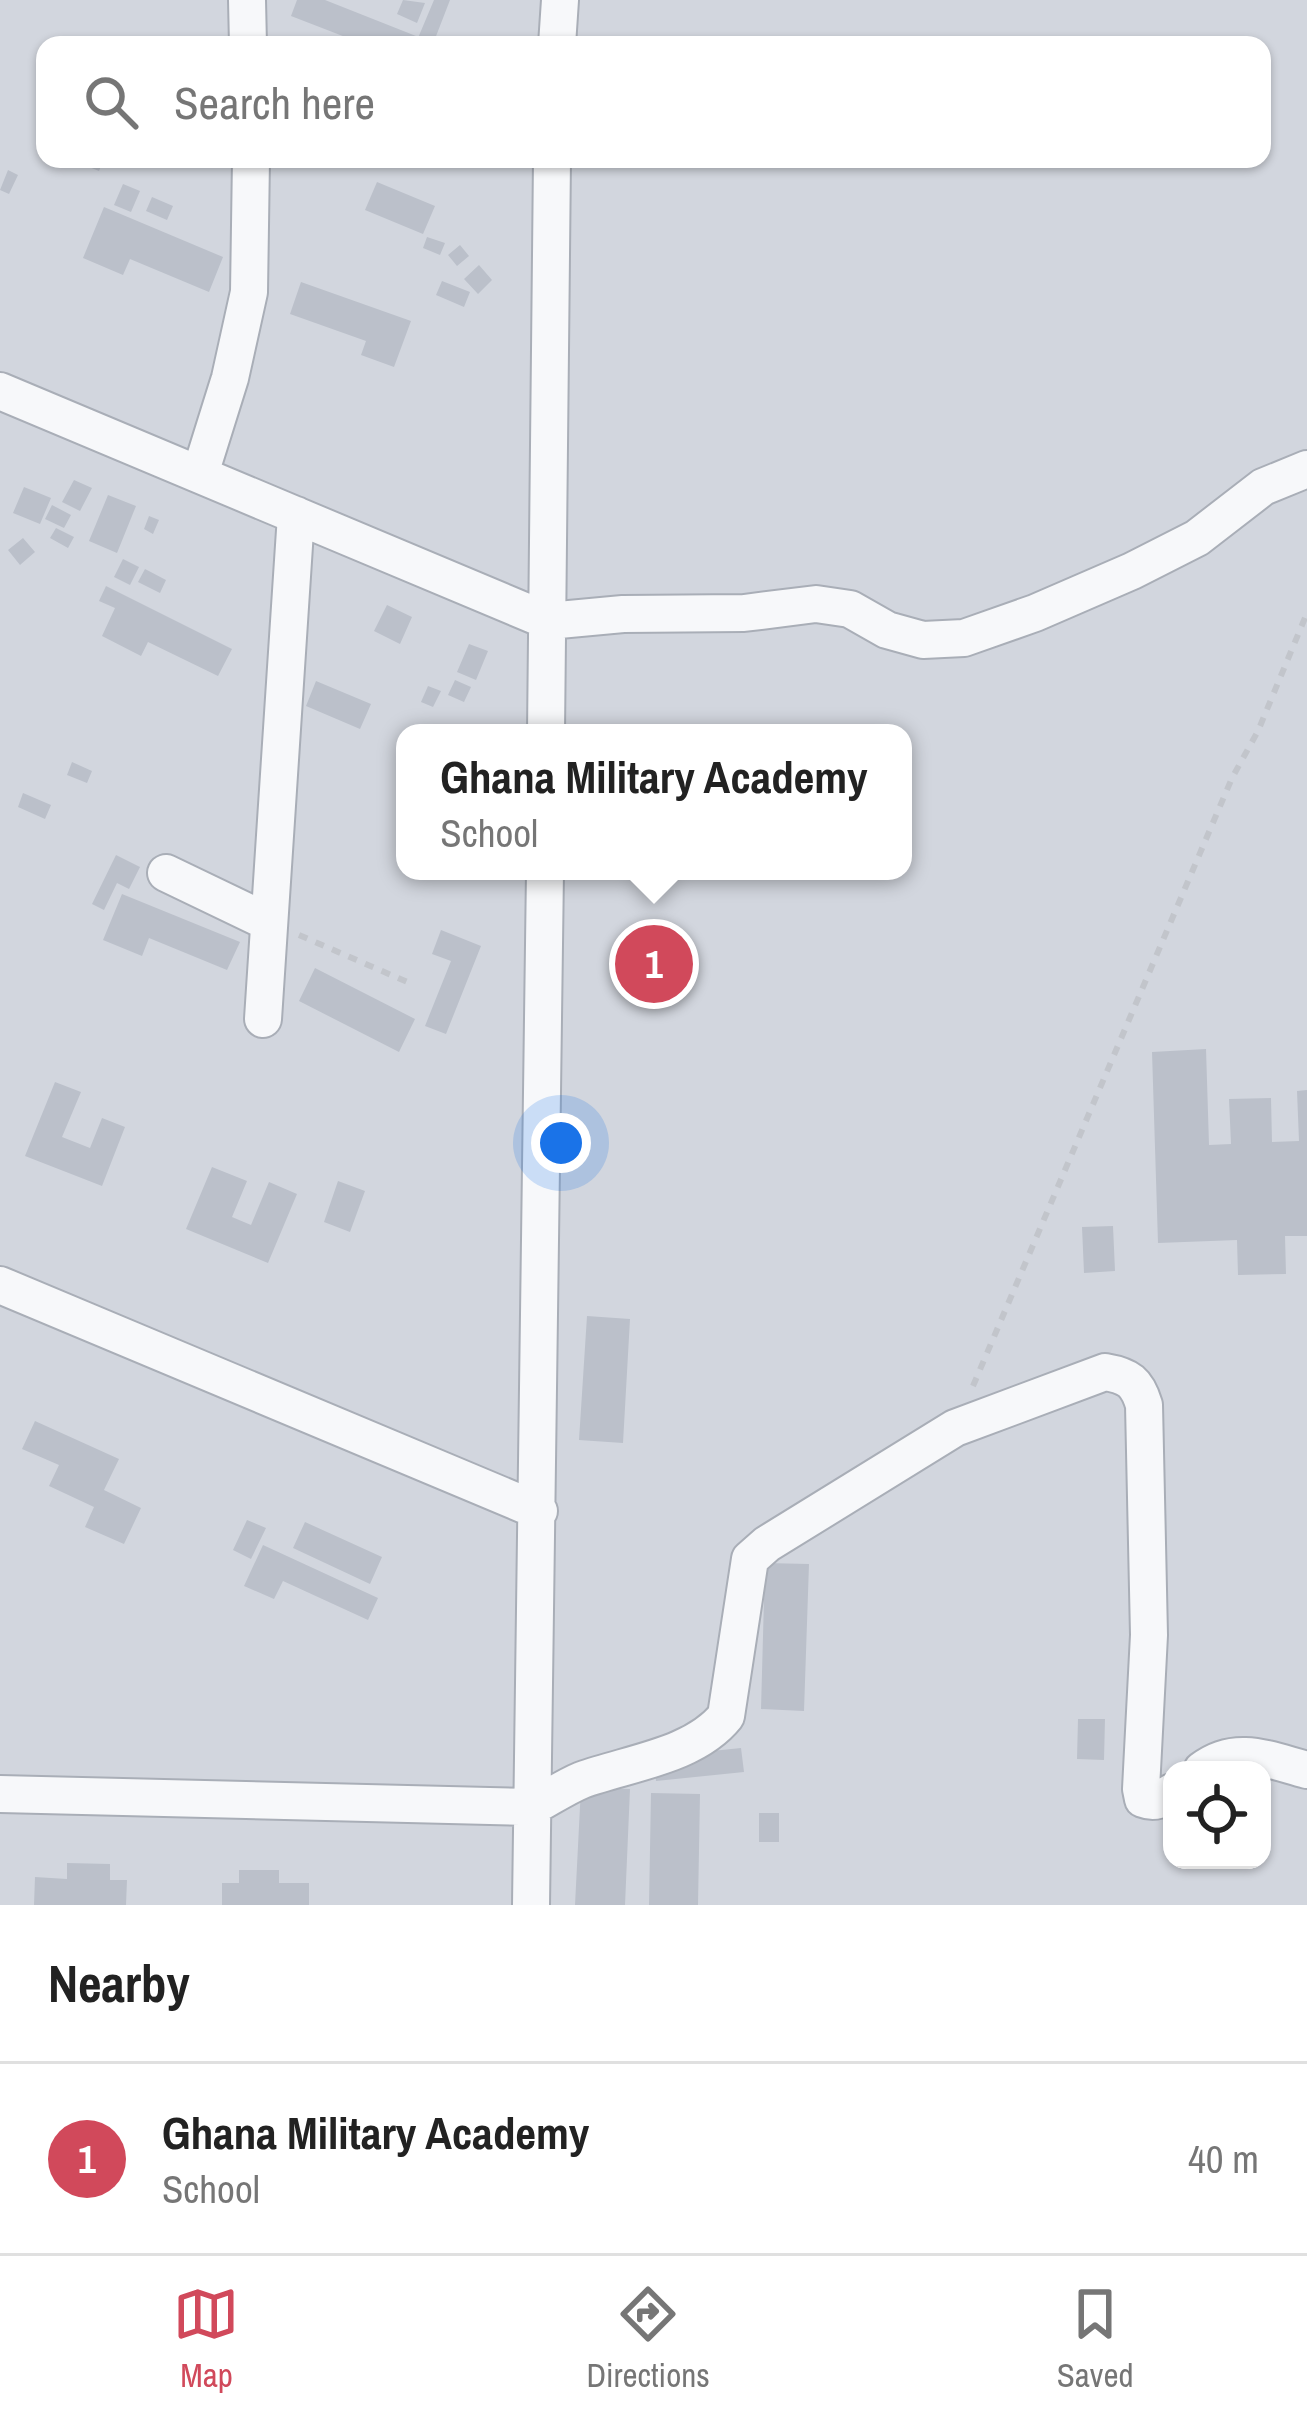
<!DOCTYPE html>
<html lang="en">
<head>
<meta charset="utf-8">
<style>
	:root { --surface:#fff; --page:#f6f6f6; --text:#222; --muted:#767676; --line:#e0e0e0; --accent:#d1495b }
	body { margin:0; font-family:"Archivo Narrow",sans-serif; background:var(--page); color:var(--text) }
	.controls { position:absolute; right:36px; bottom:36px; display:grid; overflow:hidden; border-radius:24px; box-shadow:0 3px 9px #0004 }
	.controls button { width:108px; height:108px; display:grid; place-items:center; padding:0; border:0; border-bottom:3px solid var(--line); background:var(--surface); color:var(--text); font:60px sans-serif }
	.you { position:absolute; left:561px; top:1143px; width:42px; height:42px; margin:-30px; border:9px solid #fff; border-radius:50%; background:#1a73e8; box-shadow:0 0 0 18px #1a73e833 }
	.badge { display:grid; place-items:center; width:78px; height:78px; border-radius:50%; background:var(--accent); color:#fff; font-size:39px; font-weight:700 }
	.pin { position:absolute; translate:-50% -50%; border:6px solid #fff; box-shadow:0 3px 12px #0006 }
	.popup { position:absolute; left:396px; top:724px; width:516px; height:156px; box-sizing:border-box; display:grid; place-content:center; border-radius:24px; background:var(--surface); filter:drop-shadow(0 3px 9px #0005); font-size:39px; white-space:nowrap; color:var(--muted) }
	.popup b { font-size:45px; color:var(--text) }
	.popup::after { content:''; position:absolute; left:50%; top:100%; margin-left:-24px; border:24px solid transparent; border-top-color:var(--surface) }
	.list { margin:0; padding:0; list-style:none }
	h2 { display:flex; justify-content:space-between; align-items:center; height:156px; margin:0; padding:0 48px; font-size:51px }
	h2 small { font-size:39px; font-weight:400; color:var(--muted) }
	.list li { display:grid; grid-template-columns:78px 1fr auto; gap:36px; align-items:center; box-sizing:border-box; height:192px; padding:0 48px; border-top:3px solid var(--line) }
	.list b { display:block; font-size:45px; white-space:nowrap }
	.list p { margin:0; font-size:39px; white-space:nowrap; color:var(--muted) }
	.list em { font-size:39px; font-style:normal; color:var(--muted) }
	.icon { flex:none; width:66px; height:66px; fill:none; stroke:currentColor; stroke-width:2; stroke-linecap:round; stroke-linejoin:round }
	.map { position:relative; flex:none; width:1307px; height:1905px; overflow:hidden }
	.search { position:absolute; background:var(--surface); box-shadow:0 3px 9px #0004; left:36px; right:36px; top:36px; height:132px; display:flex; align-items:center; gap:30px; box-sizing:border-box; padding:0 42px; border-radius:24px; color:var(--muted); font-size:45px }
	.sheet { height:348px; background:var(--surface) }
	nav { display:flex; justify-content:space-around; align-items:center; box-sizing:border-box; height:168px; border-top:3px solid var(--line); background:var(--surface); font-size:33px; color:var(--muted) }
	nav a { display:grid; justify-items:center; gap:6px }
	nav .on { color:var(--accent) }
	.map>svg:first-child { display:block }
</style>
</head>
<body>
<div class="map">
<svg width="1307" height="1905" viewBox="0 0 1307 1905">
	<rect width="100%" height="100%" fill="#e4e7ec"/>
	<path fill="#d2d6de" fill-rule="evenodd" d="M 0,0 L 1307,0 L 1307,1905 L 0,1905 ZM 45,45 L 1262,45 L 1262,159 L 45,159 ZM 405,733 L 903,733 L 903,871 L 405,871 ZM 1172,1770 L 1262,1770 L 1262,1860 L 1172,1860 Z"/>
	<path fill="#bbc0ca" d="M 297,0 L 325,0 L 416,36 L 412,45 L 366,45 L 291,16 Z
		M 403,0 L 425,3 L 417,23 L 397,14 Z
		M 434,0 L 450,0 L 433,44 L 418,38 Z
		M 69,159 L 104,159 L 99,171 Z
		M 8,170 L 18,175 L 9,194 L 0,190 Z
		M 377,182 L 435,206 L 423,234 L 365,210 Z
		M 123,184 L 140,191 L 131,212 L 114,205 Z
		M 152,197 L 173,206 L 167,220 L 146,211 Z
		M 104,207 L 223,257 L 209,292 L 130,259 L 123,275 L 83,258 Z
		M 427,237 L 445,243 L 440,255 L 423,248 Z
		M 460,245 L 469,256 L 457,266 L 448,255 Z
		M 479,265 L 492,280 L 478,294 L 464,279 Z
		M 442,281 L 470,292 L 464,307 L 436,295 Z
		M 301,282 L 411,321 L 394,367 L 361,355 L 366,341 L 290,314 Z
		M 74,480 L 92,488 L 80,511 L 62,502 Z
		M 24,487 L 51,498 L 40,524 L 13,513 Z
		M 108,495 L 136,506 L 117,553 L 89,541 Z
		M 52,505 L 71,515 L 64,528 L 45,519 Z
		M 149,516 L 159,520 L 153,534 L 144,529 Z
		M 56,528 L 74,537 L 68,548 L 50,538 Z
		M 23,538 L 35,552 L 20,565 L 8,550 Z
		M 123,559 L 139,567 L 130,585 L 114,577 Z
		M 145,569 L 166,580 L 160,593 L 138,582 Z
		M 106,586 L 232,649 L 218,676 L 148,642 L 141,656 L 102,636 L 115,608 L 99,601 Z
		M 387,605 L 412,617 L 400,644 L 374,631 Z
		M 469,644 L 488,651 L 476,680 L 457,672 Z
		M 455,680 L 471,687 L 464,702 L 448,695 Z
		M 316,681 L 371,704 L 360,729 L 306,706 Z
		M 428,686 L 441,691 L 433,707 L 421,702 Z
		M 72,762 L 92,771 L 87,783 L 67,775 Z
		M 23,793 L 51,805 L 45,819 L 18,807 Z
		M 116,855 L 140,867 L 129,889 L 117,883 L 104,910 L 92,904 Z
		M 122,894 L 240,942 L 227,970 L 149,938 L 142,956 L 103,940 Z
		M 441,930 L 481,946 L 446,1034 L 425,1026 L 451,961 L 432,954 Z
		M 315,968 L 415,1019 L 399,1052 L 299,1001 Z
		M 1206,1049 L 1209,1145 L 1231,1144 L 1229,1099 L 1271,1098 L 1272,1142 L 1299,1141 L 1297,1091 L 1307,1090 L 1307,1236 L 1285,1236 L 1286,1274 L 1238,1275 L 1237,1240 L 1158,1243 L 1152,1052 Z
		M 55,1082 L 81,1092 L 62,1137 L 90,1148 L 102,1118 L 125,1127 L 102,1186 L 25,1156 Z
		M 212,1167 L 247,1181 L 232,1217 L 251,1225 L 269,1182 L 297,1194 L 268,1263 L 186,1229 Z
		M 338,1181 L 365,1191 L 350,1232 L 324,1222 Z
		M 1113,1226 L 1115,1271 L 1084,1273 L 1082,1227 Z
		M 587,1316 L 630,1319 L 623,1443 L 579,1440 Z
		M 35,1421 L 119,1459 L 104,1490 L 141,1508 L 124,1544 L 85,1527 L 94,1507 L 49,1486 L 59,1465 L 22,1449 Z
		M 247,1520 L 266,1528 L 251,1559 L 233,1550 Z
		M 305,1522 L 382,1557 L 370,1584 L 293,1548 Z
		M 263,1545 L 378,1598 L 368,1620 L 283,1581 L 274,1599 L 244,1586 Z
		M 765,1563 L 809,1564 L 804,1711 L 761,1709 Z
		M 1078,1719 L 1105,1719 L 1104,1760 L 1077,1759 Z
		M 741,1748 L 744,1772 L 656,1781 L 654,1757 Z
		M 581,1787 L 630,1789 L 625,1905 L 575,1905 Z
		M 651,1793 L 700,1794 L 698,1905 L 649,1905 Z
		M 759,1813 L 779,1813 L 779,1842 L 759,1842 Z
		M 67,1863 L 110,1864 L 110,1880 L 127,1880 L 126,1905 L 34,1905 L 35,1877 L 67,1879 Z
		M 239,1870 L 279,1870 L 279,1883 L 309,1883 L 309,1905 L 222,1905 L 222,1883 L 239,1883 Z"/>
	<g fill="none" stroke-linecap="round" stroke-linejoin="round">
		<g stroke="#a9aeb7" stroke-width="40">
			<path id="minor" d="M 247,0 L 248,45
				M 557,45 L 560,0
				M 0,391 L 548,621 L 623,614 L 744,613 L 816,604 L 850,609 L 887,630 L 923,640 L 964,638 L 1035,613 L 1132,571 L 1197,538 L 1263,487 L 1307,469
				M 200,474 L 230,378 L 249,292 L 251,159
				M 546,733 L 552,159
				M 166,873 L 268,922
				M 263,1019 L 296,515
				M 0,1285 L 539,1511
				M 1202,1770 C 1236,1744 1269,1760 1307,1770
				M 0,1794 L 532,1807 C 549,1798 565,1787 582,1780 C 629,1763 694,1756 726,1716 L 750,1559 L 767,1544 L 955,1428 L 1105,1372 C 1129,1376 1137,1382 1144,1405 L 1149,1635 L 1141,1789 L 1143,1799 C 1156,1804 1162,1799 1172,1792
				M 531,1905 L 545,871"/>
		</g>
		<path stroke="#c2c5cb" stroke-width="6" stroke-dasharray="9 9" stroke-linecap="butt" d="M 299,935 L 412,984
			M 973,1386 L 1232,778 L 1258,731 L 1307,613"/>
		<use href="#minor" stroke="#f7f8fa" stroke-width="36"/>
	</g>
</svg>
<div class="controls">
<button><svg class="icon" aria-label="locate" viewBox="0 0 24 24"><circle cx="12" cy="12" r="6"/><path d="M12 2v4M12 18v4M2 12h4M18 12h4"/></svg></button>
</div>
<div class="you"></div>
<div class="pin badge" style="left:654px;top:964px">1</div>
<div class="popup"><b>Ghana Military Academy</b>School</div>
<div class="search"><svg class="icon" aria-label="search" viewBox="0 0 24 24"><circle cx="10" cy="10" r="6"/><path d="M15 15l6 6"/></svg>Search here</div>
</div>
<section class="sheet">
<h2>Nearby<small></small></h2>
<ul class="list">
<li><span class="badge">1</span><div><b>Ghana Military Academy</b><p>School</p></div><em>40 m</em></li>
</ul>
</section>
<nav>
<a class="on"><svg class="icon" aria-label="map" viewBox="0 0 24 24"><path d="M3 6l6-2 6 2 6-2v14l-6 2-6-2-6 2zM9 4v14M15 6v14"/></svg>Map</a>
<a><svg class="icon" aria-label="directions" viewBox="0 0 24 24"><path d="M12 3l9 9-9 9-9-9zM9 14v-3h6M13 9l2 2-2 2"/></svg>Directions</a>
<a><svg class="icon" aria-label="saved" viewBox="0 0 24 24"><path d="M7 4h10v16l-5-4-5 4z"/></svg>Saved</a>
</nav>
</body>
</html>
